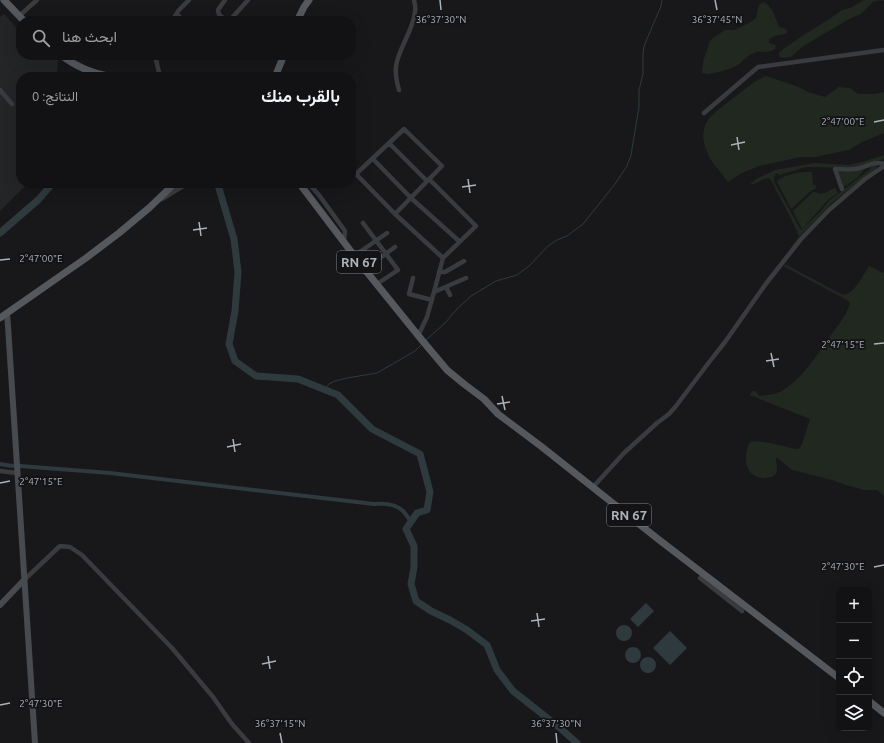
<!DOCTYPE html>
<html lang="ar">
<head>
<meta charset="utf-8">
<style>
	:root { --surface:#121214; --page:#1f2022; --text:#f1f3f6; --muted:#9c9ea0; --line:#313234 }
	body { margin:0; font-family:Ubuntu,Vazirmatn,sans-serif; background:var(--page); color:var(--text); direction:rtl }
	.controls { position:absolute; right:12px; bottom:12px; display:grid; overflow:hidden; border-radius:8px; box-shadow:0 4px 16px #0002 }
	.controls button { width:36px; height:36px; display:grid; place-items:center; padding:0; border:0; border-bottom:1px solid var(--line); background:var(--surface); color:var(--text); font:20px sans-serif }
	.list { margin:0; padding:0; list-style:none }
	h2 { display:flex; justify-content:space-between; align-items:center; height:52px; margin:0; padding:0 16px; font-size:17px }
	h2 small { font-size:13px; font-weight:400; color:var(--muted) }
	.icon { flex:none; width:22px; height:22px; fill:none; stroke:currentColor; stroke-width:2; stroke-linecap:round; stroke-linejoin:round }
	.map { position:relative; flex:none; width:884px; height:743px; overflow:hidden; direction:ltr }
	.search { position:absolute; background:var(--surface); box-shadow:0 4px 16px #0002; left:16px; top:16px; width:340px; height:44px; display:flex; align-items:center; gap:10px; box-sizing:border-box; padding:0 14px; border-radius:16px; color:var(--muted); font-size:15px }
	.panel { position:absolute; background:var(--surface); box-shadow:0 4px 16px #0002; left:16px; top:72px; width:340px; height:116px; border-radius:16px; direction:rtl }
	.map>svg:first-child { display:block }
</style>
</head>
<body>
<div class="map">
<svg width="884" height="743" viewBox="0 0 884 743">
	<rect width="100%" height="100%" fill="#18181a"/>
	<path fill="#242527" d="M 4,14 L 21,33 L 21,55 L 53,55 L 58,60 L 57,72 L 51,77 L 21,77 L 21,183 L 28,183 L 0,211 L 0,17 Z"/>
	<path fill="#202820" d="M 864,0 L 884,0 L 884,1 L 880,0 L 873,2 L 861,14 L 849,19 L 802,47 L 791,57 L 782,58 L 779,56 L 779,53 L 782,50 L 805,34 L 828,20 L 842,10 L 850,8 Z
		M 763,2 C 773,6 775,18 779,27 L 784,28 L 788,31 L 785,34 L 775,36 L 769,39 L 769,43 L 776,45 L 775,49 C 768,54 761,50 754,53 C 746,56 742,63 736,66 C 731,69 713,74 708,74 C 707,74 702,73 702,73 L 703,62 L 708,47 L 709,42 L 713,38 L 725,30 L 734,30 L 751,22 L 756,18 L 759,5 Z
		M 766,76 L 796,86 L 808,92 L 825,97 L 839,87 L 850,88 L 858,94 L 875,94 L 884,92 L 884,133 L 862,142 L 849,150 L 815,157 L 801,157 L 759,166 L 740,174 L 728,182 L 710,159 L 705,147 L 703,136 L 705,125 L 710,117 L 719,109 L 754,82 Z
		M 884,155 L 884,159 L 855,168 L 808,167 L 802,168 L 780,175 L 776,173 L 774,177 L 774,182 L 801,230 L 802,229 L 819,213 L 829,201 L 870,169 L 872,165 L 877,165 L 876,169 L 867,175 L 833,202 L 799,237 C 793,220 783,204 775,188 C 773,184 772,180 769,178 C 762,179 758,183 751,185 L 751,183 L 758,178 L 775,170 L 815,163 L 848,165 L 862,162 Z
		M 865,169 L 858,177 L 844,187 L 838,172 L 855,171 Z
		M 804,172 L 812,172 L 813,185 L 816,185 L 815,189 L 812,190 L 791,209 L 777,181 C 784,175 795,173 804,172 Z
		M 835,188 L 838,193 L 828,200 L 802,229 L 793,211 L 813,192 L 815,192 C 825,196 826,191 835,188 Z
		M 785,264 L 839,293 L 845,295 C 856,291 863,275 869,266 L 884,273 L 884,496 L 877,490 L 864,490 L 846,485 L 832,480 L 792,470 L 776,457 C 776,463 779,470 775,475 C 772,478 769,477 766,478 C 751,478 745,469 746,456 C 747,449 747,446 751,441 C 762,441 773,443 783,446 C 789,447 793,449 799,449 L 802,444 L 810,419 L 762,400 L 754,396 L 751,396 L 750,394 L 753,391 L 756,391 L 759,396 C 766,395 773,395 780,392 C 801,381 820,351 833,332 C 840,323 847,314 850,303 L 847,300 L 785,267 L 784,266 Z"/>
	<path fill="#2e3a3e" d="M 646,603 L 654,611 L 638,627 L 630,619 Z
		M616 633a8 8 0 1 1 16 0a8 8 0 1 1-16 0Z
		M 670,631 L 687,648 L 670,665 L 653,648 Z
		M625 655a8 8 0 1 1 16 0a8 8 0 1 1-16 0Z
		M640 665a8 8 0 1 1 16 0a8 8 0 1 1-16 0Z"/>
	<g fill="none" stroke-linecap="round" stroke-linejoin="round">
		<path stroke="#2e3a3e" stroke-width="1" d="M 426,340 L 445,323 L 456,310 L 471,296 L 496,281 L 517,275 L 529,266 L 548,246 L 557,240 L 567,236 L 583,224 L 615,184 L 627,166 L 631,155 L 639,107 L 639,90 L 643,74 L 643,54 L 644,46 L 661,6 L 662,0
			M 325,389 L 329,384 L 335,381 L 347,378 L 377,373 L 415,351 L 422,344"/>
		<path stroke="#2e3a3e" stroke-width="4" d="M 0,464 L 13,466
			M 20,466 L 110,473 L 374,504 C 384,503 395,503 403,511 C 406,514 409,519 411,522"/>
		<path stroke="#2e3a3e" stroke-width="7" d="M 216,183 L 218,185 L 234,239 L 238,272 L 235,311 L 229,344 L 235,361 L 256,376 L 298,379 L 338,395 L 372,429 L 420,454 L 430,492 L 427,510 L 417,513 L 406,529 L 414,546 L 414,567 L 411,584 L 416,601 L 431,611 L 450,620 L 467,630 L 487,645 L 497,670 L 513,691 L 560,728 L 577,743
			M 0,233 L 38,200 L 53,183"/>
		<path stroke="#393b3f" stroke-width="4.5" d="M 225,0 L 218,10 C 218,16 223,18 228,20 L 230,20 L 248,0
			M 177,14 L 183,21
			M 19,16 L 37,0
			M 172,21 L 179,10 L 189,0
			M 155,55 L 160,77
			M 0,90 L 12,104
			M 399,90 C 397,83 395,74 396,66 C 399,47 413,31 415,12 C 416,8 415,4 414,0
			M 704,113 L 758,67 L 884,50
			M 389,143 L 427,181
			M 373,159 L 411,198 L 459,241
			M 351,170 L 356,174 L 395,214 L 443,258
			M 356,174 L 404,129 L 442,166 L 395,214
			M 308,183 L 319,195 L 345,231 L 344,241
			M 842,189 L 835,169 C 842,169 849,170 855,169 C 866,168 873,160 884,164
			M 162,199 L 188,183
			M 363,223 L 398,270 L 377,284
			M 354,256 L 387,233
			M 365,269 L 395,247
			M 439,272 L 445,272 L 464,261
			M 413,278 L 409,294 L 432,300
			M 446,287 L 450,295
			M 434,292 L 466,278
			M 418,336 L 427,317 L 434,292 L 443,258 L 476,226 L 429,179
			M 0,471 L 17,473
			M 593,487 L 624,453 L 657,423 L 669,414 L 676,406 L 710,361 L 725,342 L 765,285 L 801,239 L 829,210 L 865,179 L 884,166
			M 704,574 L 700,578 L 742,611
			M 24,580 L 60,546 L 70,547 L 82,555 L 172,648 L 213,697 L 232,724 L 249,743"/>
		<path stroke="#474b4f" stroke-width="6" d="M 7,314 L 8,326 L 35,743
			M 0,605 L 24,580"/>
		<path stroke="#55595e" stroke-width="7" d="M 4,0 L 24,21
			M 297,21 L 304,7 L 309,0
			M 61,55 C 75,66 94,74 112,77
			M 275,77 L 284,55
			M 299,183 L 362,266 L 421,339 L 447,370 L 464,384 L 484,399 L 498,414 L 542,447 L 658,539 L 839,678
			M 0,318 L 86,258 L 119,233 L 149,208 L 175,183
			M 869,701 L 884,713"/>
	</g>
	<path fill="none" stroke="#abb2b9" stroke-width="1.5" d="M 440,0 L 441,10M 715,0 L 717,10M 874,122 L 884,120M 737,137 L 739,150M 731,145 L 745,142M 468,179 L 470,193M 462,187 L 476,185M 199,222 L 201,236M 193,230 L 207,228M 0,260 L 10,259M 874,344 L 884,343M 771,353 L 774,367M 766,361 L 779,359M 502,396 L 505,410M 497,404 L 510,402M 233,439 L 235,452M 227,447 L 241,444M 0,483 L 10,481M 874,567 L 884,565M 537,613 L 539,627M 531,621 L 545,619M 268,656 L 270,669M 262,664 L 276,661M 0,705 L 10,703M 280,733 L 282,743M 556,733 L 557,743"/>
	<g text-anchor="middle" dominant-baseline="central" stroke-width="3.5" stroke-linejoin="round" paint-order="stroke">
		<g fill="#131315" stroke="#7d8288" stroke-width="1">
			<rect x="337" y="251" width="44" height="22" rx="3"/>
			<rect x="607" y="504" width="44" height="22" rx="3"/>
		</g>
		<g font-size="13" font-weight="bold" fill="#abb2b9">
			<text x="359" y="262">RN 67</text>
			<text x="629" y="515">RN 67</text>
		</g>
	</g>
	<g font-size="10" text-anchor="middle" fill="#abb2b9" stroke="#131315" stroke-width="3.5" stroke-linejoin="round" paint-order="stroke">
		<text x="441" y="23">36°37'30"N</text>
		<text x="717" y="23">36°37'45"N</text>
		<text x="843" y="125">2°47'00"E</text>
		<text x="41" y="262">2°47'00"E</text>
		<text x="843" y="348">2°47'15"E</text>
		<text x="41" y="485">2°47'15"E</text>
		<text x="843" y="570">2°47'30"E</text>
		<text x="41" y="707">2°47'30"E</text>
		<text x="280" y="727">36°37'15"N</text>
		<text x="556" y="727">36°37'30"N</text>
	</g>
</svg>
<div class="controls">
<button>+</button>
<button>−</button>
<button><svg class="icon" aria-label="locate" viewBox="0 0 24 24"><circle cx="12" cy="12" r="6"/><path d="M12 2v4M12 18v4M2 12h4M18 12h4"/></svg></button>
<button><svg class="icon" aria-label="layers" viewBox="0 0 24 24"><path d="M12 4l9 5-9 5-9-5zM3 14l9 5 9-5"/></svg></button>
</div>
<div class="search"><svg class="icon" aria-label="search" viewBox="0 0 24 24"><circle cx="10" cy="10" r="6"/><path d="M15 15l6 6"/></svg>ابحث هنا</div>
<section class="panel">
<h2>بالقرب منك<small>النتائج: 0</small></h2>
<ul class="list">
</ul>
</section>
</div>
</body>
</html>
